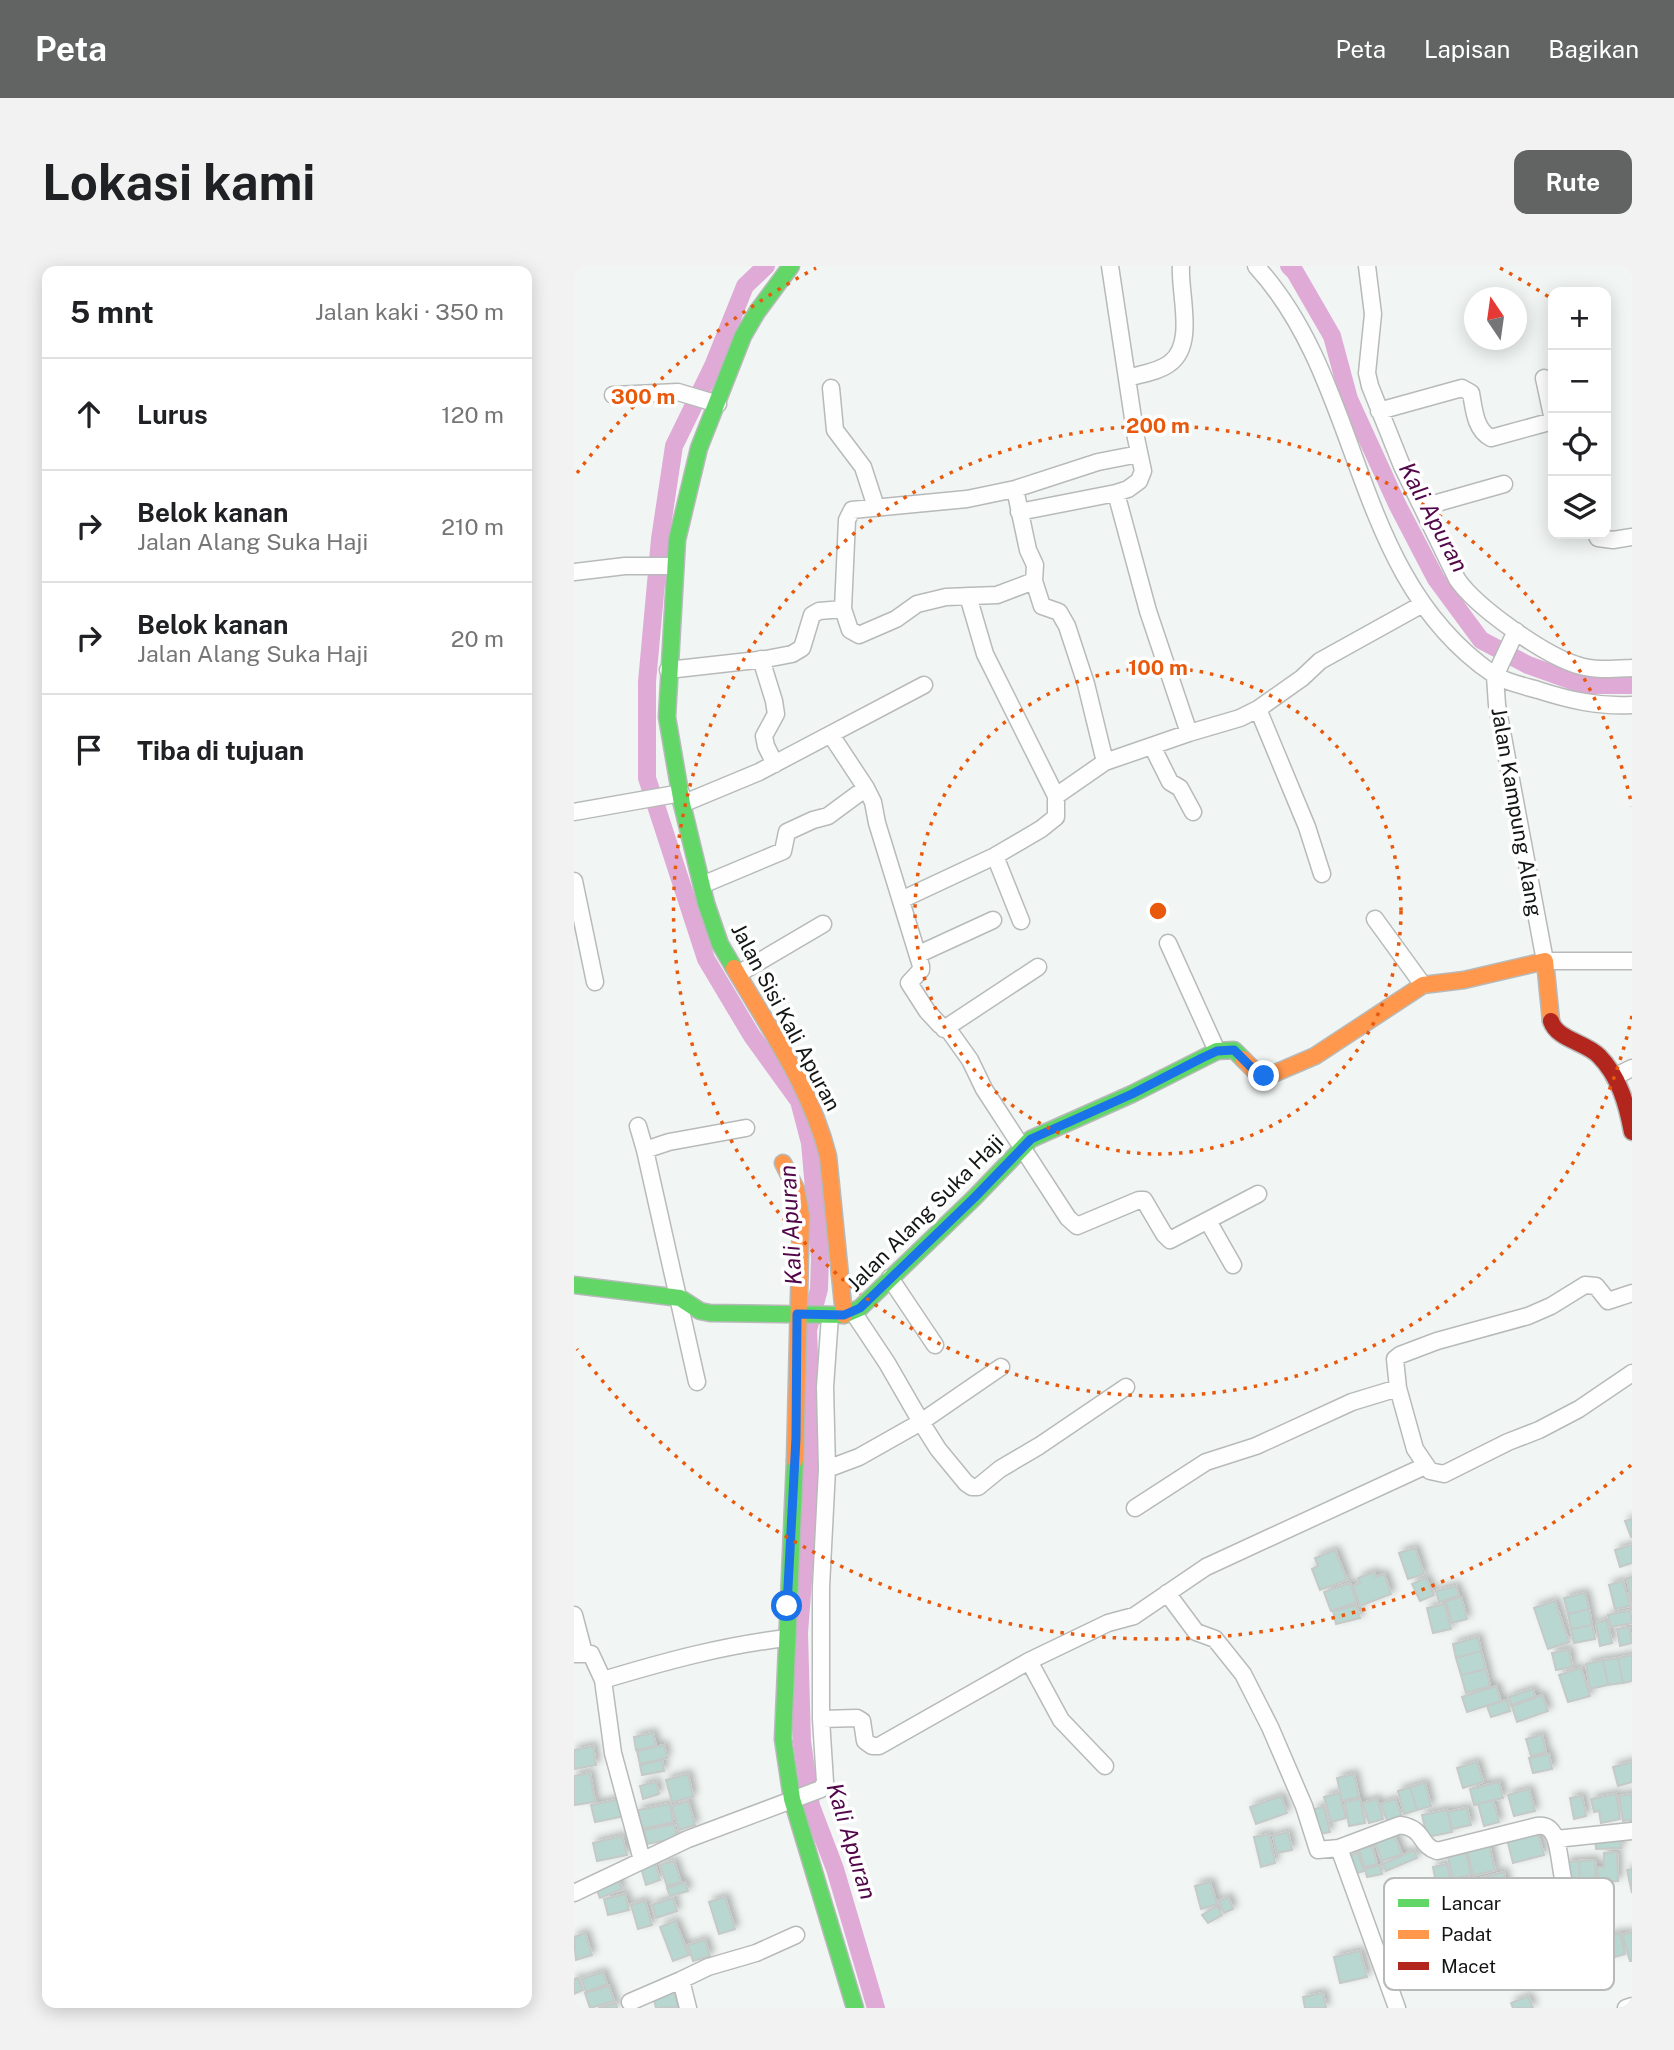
<!DOCTYPE html>
<html lang="id">
<head>
<meta charset="utf-8">
<style>
	:root { --surface:#fff; --page:#f2f2f2; --text:#202124; --muted:#757577; --line:#e0e0e0; --accent:#616463 }
	body { margin:0; font-family:"Public Sans",sans-serif; background:var(--page); color:var(--text) }
	.controls { position:absolute; right:21px; top:21px; display:grid; overflow:hidden; border-radius:14px; box-shadow:0 4px 18px #0003 }
	.controls button { width:63px; height:63px; display:grid; place-items:center; padding:0; border:0; border-bottom:2px solid var(--line); background:var(--surface); color:var(--text); font:35px sans-serif }
	.compass { position:absolute; left:890px; top:21px; width:63px; height:63px; border-radius:50%; background:var(--surface); box-shadow:0 4px 18px #0003; rotate:347deg }
	.stop { position:absolute; width:21px; height:21px; margin:-16px; border:5px solid #1a73e8; border-radius:50%; background:#fff }
	.stop.end { background:#1a73e8; border-color:#fff; box-shadow:0 2px 7px #0008 }
	.list { margin:0; padding:0; list-style:none }
	h2 { display:flex; justify-content:space-between; align-items:center; height:91px; margin:0; padding:0 28px; font-size:30px }
	h2 small { font-size:23px; font-weight:400; color:var(--muted) }
	.list li { display:grid; grid-template-columns:46px 1fr auto; gap:21px; align-items:center; box-sizing:border-box; height:112px; padding:0 28px; border-top:2px solid var(--line) }
	.list b { display:block; font-size:26px; white-space:nowrap }
	.list p { margin:0; font-size:23px; white-space:nowrap; color:var(--muted) }
	.list em { font-size:23px; font-style:normal; color:var(--muted) }
	.icon { flex:none; width:38px; height:38px; fill:none; stroke:currentColor; stroke-width:2; stroke-linecap:round; stroke-linejoin:round }
	.map { position:relative; flex:none; width:1058px; height:1742px; overflow:hidden; border-radius:14px }
	header { display:flex; align-items:center; gap:42px; box-sizing:border-box; height:98px; padding:0 35px; background:var(--accent); color:#fff }
	header strong { font-size:33px }
	nav { display:flex; gap:38px; margin-inline-start:auto; font-size:24px }
	.intro { display:flex; align-items:center; justify-content:space-between; box-sizing:border-box; height:168px; padding:0 42px }
	h1 { margin:0; font-size:49px }
	.button { padding:18px 32px; border-radius:14px; background:var(--accent); color:#fff; font-size:24px; font-weight:700 }
	main { display:flex; gap:42px; padding:0 42px }
	aside { flex:1; background:var(--surface); border-radius:14px; box-shadow:0 4px 18px #0003 }
	.map>svg:first-child { display:block }
</style>
</head>
<body>
<header>
<strong>Peta</strong>
<nav><a>Peta</a><a>Lapisan</a><a>Bagikan</a></nav>
</header>
<div class="intro"><h1>Lokasi kami</h1><a class="button">Rute</a></div>
<main>
<aside>
<h2>5 mnt<small>Jalan kaki · 350 m</small></h2>
<ul class="list">
<li><svg class="icon" aria-label="ahead" viewBox="0 0 24 24"><path d="M12 20V5M6 11l6-6 6 6"/></svg><div><b>Lurus</b></div><em>120 m</em></li>
<li><svg class="icon" aria-label="right" viewBox="0 0 24 24"><path d="M7 20v-9h11M14 6l5 5-5 5"/></svg><div><b>Belok kanan</b><p>Jalan Alang Suka Haji</p></div><em>210 m</em></li>
<li><svg class="icon" aria-label="right" viewBox="0 0 24 24"><path d="M7 20v-9h11M14 6l5 5-5 5"/></svg><div><b>Belok kanan</b><p>Jalan Alang Suka Haji</p></div><em>20 m</em></li>
<li><svg class="icon" aria-label="arrive" viewBox="0 0 24 24"><path d="M6 21V4h12l-3 4 3 4H6"/></svg><div><b>Tiba di tujuan</b></div></li>
</ul>
</aside>
<div class="map">
<svg width="1058" height="1742" viewBox="0 0 1058 1742">
	<defs>
		<filter id="shadow"><feDropShadow dx="4" dy="-4" stdDeviation="3.5" flood-color="#0004"/></filter>
	</defs>
	<rect width="100%" height="100%" fill="#f1f6f4"/>
	<g fill="none" stroke-linecap="round" stroke-linejoin="round">
		<path stroke="#e0aad7" stroke-width="18" d="M 192,0 L 171,20 L 139,100 L 100,180 L 86,273 L 73,416 L 73,512 L 132,693 L 178,770 L 225,835 L 236,877 L 246,992 L 245,1023 L 234,1064 L 237,1136 L 235,1236 L 225,1367 L 228,1475 L 237,1540 L 261,1603 L 302,1742
			M 715,0 L 721,6 L 758,70 L 775,133 L 823,238 L 862,313 L 907,374 L 954,399 L 1010,419 L 1058,419"/>
	</g>
	<path fill="#b8d7d0" stroke="#c5c9c7" stroke-width="2" filter="url(#shadow)" d="M 1058,1253 L 1058,1271 L 1057,1271 L 1051,1255 Z
		M 1058,1279 L 1058,1297 L 1046,1301 L 1041,1284 Z
		M 841,1282 L 850,1308 L 834,1313 L 825,1287 Z
		M 761,1284 L 773,1314 L 746,1324 L 738,1303 L 744,1300 L 741,1292 Z
		M 800,1306 L 802,1311 L 810,1308 L 817,1328 L 786,1340 L 779,1320 L 786,1317 L 784,1312 Z
		M 1058,1311 L 1058,1335 L 1057,1335 L 1053,1312 Z
		M 852,1312 L 860,1329 L 846,1335 L 838,1318 Z
		M 1049,1315 L 1056,1340 L 1041,1343 L 1035,1319 Z
		M 776,1317 L 783,1336 L 757,1345 L 750,1326 Z
		M 882,1320 L 885,1330 L 865,1336 L 862,1325 Z
		M 1011,1327 L 1015,1343 L 994,1348 L 990,1332 Z
		M 887,1331 L 893,1353 L 878,1357 L 872,1335 Z
		M 981,1335 L 995,1376 L 974,1383 L 960,1342 Z
		M 871,1338 L 877,1363 L 859,1367 L 853,1342 Z
		M 782,1339 L 786,1352 L 762,1358 L 759,1345 Z
		M 1015,1343 L 1018,1359 L 997,1363 L 994,1348 Z
		M 1056,1344 L 1058,1357 L 1037,1361 L 1034,1349 Z
		M 1033,1354 L 1038,1377 L 1026,1380 L 1022,1357 Z
		M 1018,1359 L 1021,1373 L 1000,1377 L 997,1363 Z
		M 1055,1361 L 1058,1377 L 1046,1380 L 1043,1363 Z
		M 904,1371 L 907,1385 L 882,1392 L 879,1378 Z
		M 995,1384 L 998,1401 L 982,1404 L 978,1387 Z
		M 907,1385 L 912,1403 L 887,1409 L 882,1392 Z
		M 1058,1389 L 1058,1415 L 1049,1417 L 1044,1392 Z
		M 1044,1392 L 1049,1417 L 1034,1419 L 1029,1394 Z
		M 1029,1394 L 1034,1419 L 1016,1423 L 1012,1398 Z
		M 1007,1402 L 1016,1430 L 994,1436 L 985,1409 Z
		M 912,1403 L 916,1420 L 892,1427 L 887,1409 Z
		M 922,1420 L 927,1435 L 893,1446 L 888,1431 Z
		M 959,1423 L 961,1431 L 937,1439 L 935,1431 Z
		M 968,1429 L 974,1445 L 943,1456 L 938,1440 Z
		M 933,1434 L 936,1445 L 917,1451 L 913,1440 Z
		M 79,1467 L 82,1480 L 62,1484 L 60,1471 Z
		M 968,1469 L 972,1486 L 957,1490 L 952,1473 Z
		M 90,1479 L 93,1492 L 66,1498 L 63,1485 Z
		M 19,1480 L 22,1499 L 0,1503 L 0,1484 Z
		M 975,1488 L 978,1503 L 959,1507 L 955,1492 Z
		M 88,1494 L 90,1505 L 68,1509 L 66,1499 Z
		M 903,1496 L 909,1516 L 889,1522 L 883,1502 Z
		M 1058,1496 L 1058,1516 L 1044,1520 L 1039,1501 Z
		M 16,1507 L 21,1536 L 0,1539 L 0,1510 Z
		M 114,1508 L 119,1531 L 98,1536 L 92,1514 Z
		M 780,1508 L 785,1531 L 768,1535 L 763,1512 Z
		M 82,1516 L 85,1528 L 69,1533 L 66,1520 Z
		M 925,1516 L 929,1532 L 900,1539 L 896,1523 Z
		M 851,1517 L 857,1540 L 843,1544 L 836,1521 Z
		M 836,1521 L 843,1544 L 830,1548 L 824,1525 Z
		M 955,1523 L 961,1545 L 940,1550 L 934,1529 Z
		M 765,1527 L 772,1552 L 757,1556 L 750,1531 Z
		M 1042,1528 L 1046,1553 L 1027,1557 L 1025,1545 L 1020,1546 L 1017,1533 Z
		M 1058,1528 L 1058,1559 L 1057,1559 L 1056,1554 L 1049,1555 L 1045,1530 Z
		M 707,1530 L 713,1547 L 682,1558 L 676,1541 Z
		M 1008,1530 L 1012,1550 L 1000,1553 L 996,1532 Z
		M 47,1533 L 51,1550 L 21,1556 L 17,1539 Z
		M 786,1533 L 791,1557 L 775,1560 L 771,1536 Z
		M 803,1533 L 809,1553 L 795,1557 L 789,1537 Z
		M 821,1533 L 828,1551 L 814,1557 L 807,1538 Z
		M 919,1534 L 925,1556 L 910,1560 L 904,1538 Z
		M 114,1535 L 121,1559 L 105,1564 L 98,1540 Z
		M 96,1538 L 99,1556 L 68,1563 L 64,1544 Z
		M 750,1541 L 756,1566 L 746,1568 L 740,1543 Z
		M 893,1542 L 897,1559 L 878,1563 L 874,1546 Z
		M 873,1544 L 878,1566 L 853,1571 L 848,1549 Z
		M 100,1558 L 103,1572 L 73,1578 L 70,1564 Z
		M 963,1565 L 970,1589 L 939,1597 L 933,1573 Z
		M 714,1566 L 718,1584 L 703,1587 L 699,1570 Z
		M 819,1566 L 828,1588 L 808,1595 L 800,1573 Z
		M 695,1568 L 701,1597 L 687,1601 L 680,1571 Z
		M 1046,1568 L 1047,1582 L 1022,1583 L 1021,1569 Z
		M 48,1570 L 53,1589 L 23,1595 L 19,1577 Z
		M 914,1574 L 921,1604 L 899,1610 L 892,1579 Z
		M 798,1580 L 803,1598 L 790,1601 L 785,1583 Z
		M 840,1584 L 843,1592 L 812,1605 L 809,1598 Z
		M 1043,1586 L 1044,1615 L 1024,1616 L 1023,1601 L 1030,1601 L 1030,1587 Z
		M 784,1587 L 790,1605 L 779,1608 L 774,1590 Z
		M 892,1587 L 897,1609 L 879,1613 L 874,1591 Z
		M 1021,1594 L 1022,1617 L 1006,1618 L 1005,1595 Z
		M 100,1595 L 107,1616 L 93,1620 L 86,1599 Z
		M 1005,1595 L 1006,1618 L 993,1618 L 992,1596 Z
		M 81,1598 L 86,1614 L 72,1619 L 67,1602 Z
		M 873,1598 L 879,1624 L 864,1627 L 859,1601 Z
		M 806,1599 L 808,1608 L 793,1611 L 791,1603 Z
		M 1058,1603 L 1058,1627 L 1053,1604 Z
		M 930,1606 L 933,1621 L 909,1626 L 906,1612 Z
		M 41,1608 L 48,1623 L 26,1632 L 20,1618 Z
		M 903,1611 L 906,1626 L 887,1630 L 883,1616 Z
		M 111,1616 L 114,1625 L 96,1630 L 93,1622 Z
		M 636,1616 L 643,1638 L 627,1643 L 621,1620 Z
		M 51,1628 L 55,1644 L 34,1649 L 30,1633 Z
		M 151,1631 L 161,1663 L 145,1668 L 135,1636 Z
		M 654,1631 L 659,1643 L 650,1647 L 645,1635 Z
		M 99,1632 L 103,1645 L 82,1652 L 78,1639 Z
		M 71,1635 L 78,1659 L 64,1663 L 57,1639 Z
		M 643,1640 L 648,1649 L 634,1657 L 628,1649 Z
		M 101,1655 L 115,1689 L 99,1695 L 86,1661 Z
		M 1058,1666 L 1058,1695 L 1056,1695 L 1048,1669 Z
		M 11,1667 L 18,1689 L 2,1694 L 0,1671 Z
		M 1046,1667 L 1051,1688 L 1037,1692 L 1031,1672 Z
		M 131,1674 L 136,1690 L 119,1695 L 114,1679 Z
		M 786,1685 L 793,1711 L 766,1717 L 760,1691 Z
		M 29,1706 L 33,1718 L 12,1726 L 8,1713 Z
		M 4,1712 L 9,1724 L 0,1728 L 0,1713 Z
		M 35,1720 L 40,1735 L 16,1742 L 11,1727 Z
		M 100,1725 L 104,1741 L 82,1742 L 79,1730 Z
		M 749,1727 L 752,1742 L 731,1742 L 729,1731 Z
		M 954,1730 L 959,1742 L 939,1742 L 937,1737 Z
		M 42,1737 L 43,1742 L 24,1742 Z"/>
	<g fill="none" stroke-linecap="round" stroke-linejoin="round">
		<g stroke="#b7bab9" stroke-width="19">
			<path id="street" d="M 536,0 L 562,172 L 569,205 L 565,215 L 554,223 L 542,227 L 574,345 L 615,467
				M 682,0 C 791,119 776,310 919,408 C 931,416 950,420 964,424 C 995,434 1025,441 1058,439
				M 793,0 L 799,48 L 793,107 L 796,120 L 828,200 L 883,313 C 902,341 970,389 1003,399 C 1021,405 1040,403 1058,402
				M 553,112 C 566,108 585,106 596,97 C 622,78 605,27 607,0
				M 970,112 L 979,154
				M 257,122 L 261,164 L 289,201 L 302,241
				M 39,129 L 104,126 L 144,138
				M 805,145 L 888,122 L 897,127 C 900,143 901,164 917,172 L 979,155
				M 441,223 L 454,284 L 461,299 L 460,315 L 468,340 L 485,346 L 493,360 L 512,418 L 531,496
				M 849,241 L 930,218
				M 445,246 L 542,227
				M 1022,268 L 1024,272 L 1039,274 L 1058,271
				M 0,306 L 51,300 L 100,300
				M 394,330 L 411,388 L 482,530
				M 269,343 L 276,364 L 285,369 L 322,353 L 343,338 L 372,331 L 423,329 L 460,315
				M 942,365 L 921,410 L 923,439 L 971,695 L 1058,695
				M 187,393 L 200,435 L 202,448 L 190,470 L 192,480 L 201,498
				M 94,404 L 192,393 L 218,388 L 228,382 L 238,349 L 245,345 L 269,343 L 273,254 L 278,244 L 393,233 L 441,223 L 524,196 L 565,188
				M 684,443 L 733,561 L 748,608
				M 257,469 L 292,522 L 299,536 L 303,557 L 347,700 L 347,704 L 335,717 L 353,745 L 366,759 L 376,766 L 396,794 L 410,823 L 494,952 L 503,960 L 565,934 L 570,934 L 590,968 L 596,974 L 684,928
				M 578,480 L 596,516 L 606,522 L 619,546
				M 108,538 L 185,506 L 350,419
				M 0,546 L 107,527
				M 421,590 L 447,655
				M 0,615 L 21,716
				M 128,619 L 209,585 L 213,566 L 239,554 L 254,550 L 292,522
				M 327,634 L 421,590 L 467,563 L 482,551 L 482,530 L 531,496 L 615,467 L 666,452 L 684,443 L 728,412 L 746,395 L 847,339
				M 801,653 L 849,719
				M 594,677 L 643,785
				M 345,688 L 419,654
				M 164,708 L 249,658
				M 370,763 L 464,701
				M 1040,811 L 1058,802
				M 64,860 L 71,884 L 123,1116
				M 71,884 L 95,876 L 172,862
				M 634,955 L 659,999
				M 316,1012 L 361,1079
				M 279,1046 L 313,1097 L 347,1156 L 427,1101
				M 824,1122 L 841,1183 L 856,1205 L 870,1208 L 934,1176 L 965,1164 L 1005,1143 L 1058,1107
				M 253,1203 L 285,1191 L 347,1156 L 364,1183 L 392,1217 L 398,1221 L 404,1221 L 426,1203 L 465,1180 L 552,1121
				M 561,1242 L 632,1196 L 682,1180 L 778,1136 L 824,1122 L 821,1093 L 826,1089 L 863,1075 L 954,1050 L 977,1040 L 1011,1019 L 1022,1020 L 1034,1035 L 1058,1027
				M 593,1327 L 622,1366 L 641,1373 L 669,1408 L 696,1461 L 730,1540 L 744,1584 L 765,1582 L 826,1559 C 852,1563 844,1579 863,1585 L 963,1560 C 996,1555 977,1625 1004,1639 L 1019,1637
				M 0,1349 L 10,1387
				M 0,1388 L 17,1388 L 29,1414 L 39,1487 L 68,1594
				M 455,1395 L 487,1454 L 531,1500
				M 29,1414 C 89,1396 150,1379 213,1372
				M 247,1453 L 283,1452 L 288,1455 L 291,1475 L 298,1480 L 305,1480 L 455,1395 L 534,1357 L 560,1350 L 632,1301 L 851,1200
				M 982,1573 L 1058,1565
				M 765,1582 L 823,1742
				M 0,1627 L 114,1573 L 247,1523 L 251,1516 L 247,1453 L 247,1321 L 253,1203 L 251,1121 L 256,1050
				M 56,1736 L 107,1714
				M 114,1742 L 107,1714 L 134,1701 L 182,1687 L 222,1669
				M 1052,1742 L 1058,1740"/>
		</g>
		<g stroke="#b7bab9" stroke-width="19">
			<path id="fast" d="M 160,702 L 146,678 L 132,637 L 108,538 L 93,451 L 103,274 L 125,182 L 169,70 L 183,46 L 217,0
				M 0,1019 L 106,1032 L 126,1045 L 136,1047 L 270,1049 L 286,1042 L 400,932 L 457,873 L 558,828 L 643,785 L 660,784 L 669,793
				M 221,1194 L 209,1473 L 218,1533 L 281,1742"/>
		</g>
		<g stroke="#b7bab9" stroke-width="19">
			<path id="slow" d="M 160,702 C 195,762 237,822 254,890 L 270,1049
				M 669,793 L 683,807 L 690,810 L 699,808 L 741,790 L 849,719 L 890,714 L 971,695 L 977,755
				M 209,897 L 222,923 L 227,949 L 221,1194"/>
		</g>
		<g stroke="#b7bab9" stroke-width="19">
			<path id="jam" d="M 977,755 C 983,774 1012,776 1025,790 C 1045,810 1053,839 1058,866"/>
		</g>
		<use href="#street" stroke="#fdfefd" stroke-width="16"/>
		<use href="#fast" stroke="#63d668" stroke-width="16"/>
		<use href="#slow" stroke="#ff974d" stroke-width="16"/>
		<use href="#jam" stroke="#b3261e" stroke-width="16"/>
	</g>
	<g fill="none" stroke-linecap="round" stroke-linejoin="round">
		<path stroke="#1a73e8" stroke-width="9" d="M 213,1340 L 222,1172 L 223,1048 L 270,1049 L 286,1042 L 400,932 L 457,873 L 558,828 L 628,792 L 643,785 L 660,784 L 683,807 L 690,810"/>
	</g>
	<g fill="none" stroke="#e8590c" stroke-width="3.5" stroke-dasharray="3.5 7">
		<circle cx="584" cy="645" r="243"/>
		<path d="M1058 750A485 485 0 1 1 1058 540"/>
		<path d="M1057 1199A728 728 0 0 1 3 1083M3 207A728 728 0 0 1 242 2M926 2A728 728 0 0 1 975 31"/>
	</g>
	<g text-anchor="middle" dominant-baseline="central" stroke-width="7" stroke-linejoin="round" paint-order="stroke">
		<g font-size="21" fill="#131615" stroke="#fff">
			<text transform="translate(943 546) rotate(80)">Jalan Kampung Alang</text>
			<text transform="translate(212 751) rotate(62)">Jalan Sisi Kali Apuran</text>
			<text transform="translate(351 947) rotate(-45)">Jalan Alang Suka Haji</text>
		</g>
		<g font-size="23" font-style="italic" fill="#510749" stroke="#fff">
			<text transform="translate(860 251) rotate(62)">Kali Apuran</text>
			<text transform="translate(216 959) rotate(-93)">Kali Apuran</text>
			<text transform="translate(278 1575) rotate(73)">Kali Apuran</text>
		</g>
	</g>
	<rect x="810" y="1612" width="230" height="112" rx="10" fill="#fff" stroke="#b8b9b9" stroke-width="2"/>
	<rect x="824" y="1633" width="31" height="8" fill="#63d668"/>
	<rect x="824" y="1664" width="31" height="9" fill="#ff974d"/>
	<rect x="824" y="1696" width="31" height="8" fill="#b3261e"/>
	<g font-size="19" fill="#131615">
		<text x="867" y="1644">Lancar</text>
		<text x="867" y="1675">Padat</text>
		<text x="867" y="1707">Macet</text>
	</g>
	<circle cx="584" cy="645" r="10" fill="#e8590c" stroke="#fff" stroke-width="3.5"/>
	<g font-size="21" text-anchor="middle" font-weight="bold" fill="#e8590c" stroke="#fff" stroke-width="7" stroke-linejoin="round" paint-order="stroke">
		<text x="69" y="138">300 m</text>
		<text x="584" y="167">200 m</text>
		<text x="584" y="409">100 m</text>
	</g>
</svg>
<div class="controls">
<button>+</button>
<button>−</button>
<button><svg class="icon" aria-label="locate" viewBox="0 0 24 24"><circle cx="12" cy="12" r="6"/><path d="M12 2v4M12 18v4M2 12h4M18 12h4"/></svg></button>
<button><svg class="icon" aria-label="layers" viewBox="0 0 24 24"><path d="M12 4l9 5-9 5-9-5zM3 14l9 5 9-5"/></svg></button>
</div>
<svg class="compass" viewBox="-18 -18 36 36"><path d="M0-13l5 13h-10z" fill="#e53935"/><path d="M0 13l5-13h-10z" fill="#757577"/></svg>
<div class="stop" style="left:213px;top:1340px"></div>
<div class="stop end" style="left:690px;top:810px"></div>
</div>
</main>
</body>
</html>
